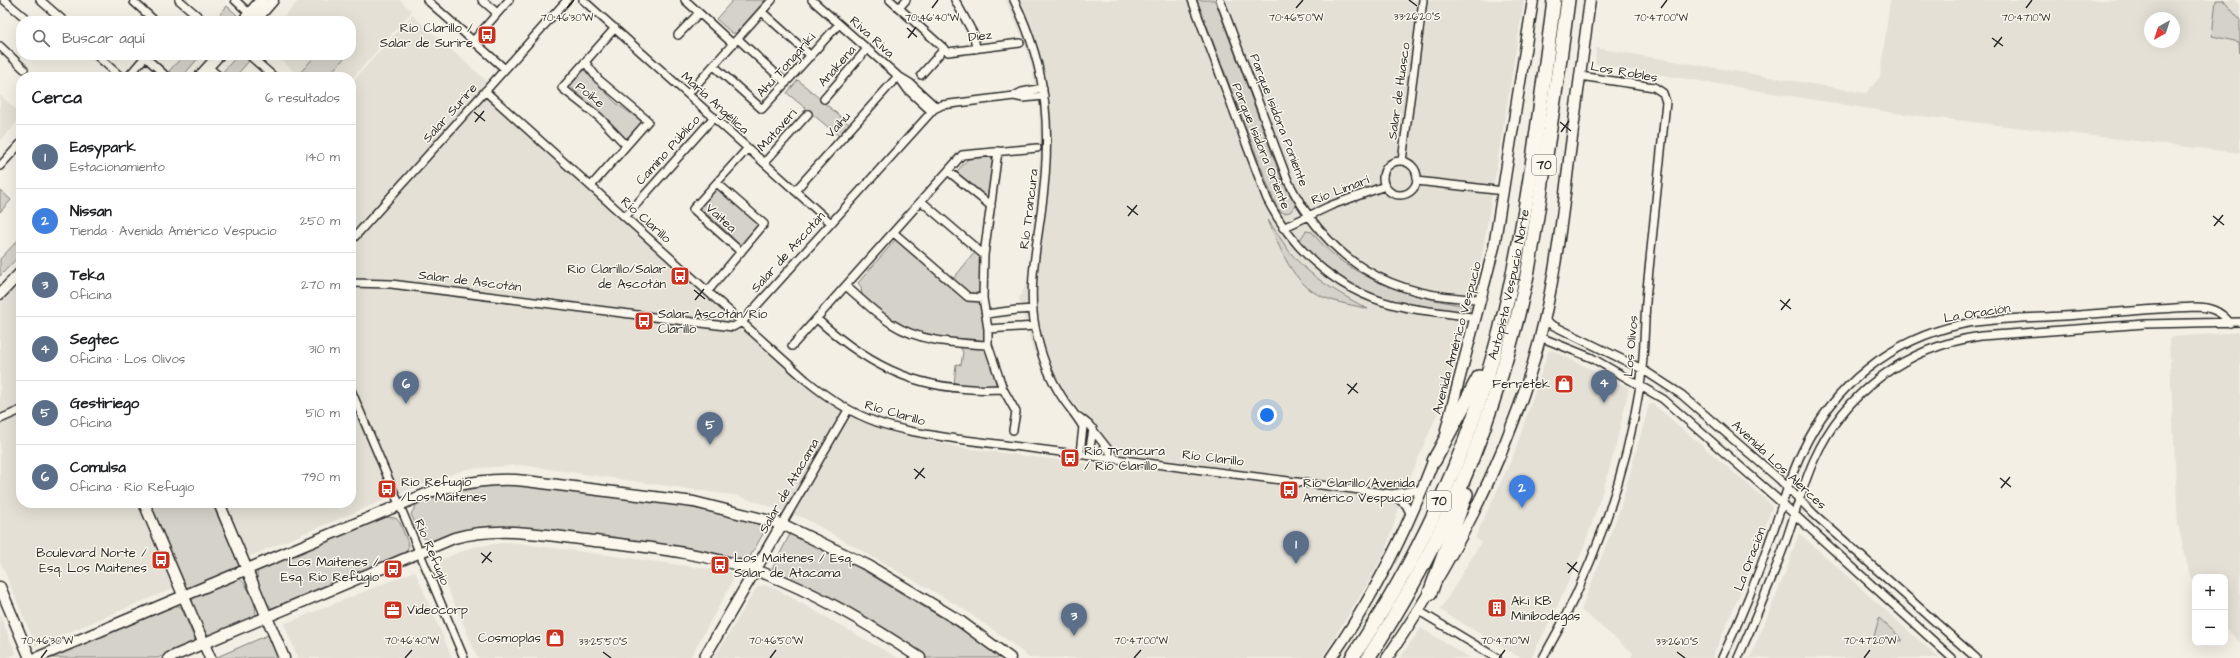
<!DOCTYPE html>
<html lang="es">
<head>
<meta charset="utf-8">
<style>
	:root { --surface:#fff; --page:#f2f2f2; --text:#202124; --muted:#757577; --line:#e0e0e0; --accent:#b45309 }
	body { margin:0; font-family:"Architects Daughter",sans-serif; background:var(--page); color:var(--text) }
	.controls { position:absolute; right:12px; bottom:12px; display:grid; overflow:hidden; border-radius:8px; box-shadow:0 4px 16px #0002 }
	.controls button { width:36px; height:36px; display:grid; place-items:center; padding:0; border:0; border-bottom:1px solid var(--line); background:var(--surface); color:var(--text); font:20px sans-serif }
	.compass { position:absolute; left:2144px; top:12px; width:36px; height:36px; border-radius:50%; background:var(--surface); box-shadow:0 4px 16px #0002; rotate:219deg }
	.you { position:absolute; left:1267px; top:415px; width:14px; height:14px; margin:-10px; border:3px solid #fff; border-radius:50%; background:#1a73e8; box-shadow:0 0 0 6px #1a73e833 }
	.badge { display:grid; place-items:center; width:26px; height:26px; border-radius:50%; background:var(--accent); color:#fff; font-size:13px; font-weight:700 }
	.pin { position:absolute; translate:-50% -33px; filter:drop-shadow(0 1px 2px #0008) }
	.pin::after { content:''; position:absolute; top:21px; width:14px; height:12px; background:inherit; clip-path:polygon(0 0,100% 0,50% 100%) }
	.list { margin:0; padding:0; list-style:none }
	h2 { display:flex; justify-content:space-between; align-items:center; height:52px; margin:0; padding:0 16px; font-size:17px }
	h2 small { font-size:13px; font-weight:400; color:var(--muted) }
	.list li { display:grid; grid-template-columns:26px 1fr auto; gap:12px; align-items:center; box-sizing:border-box; height:64px; padding:0 16px; border-top:1px solid var(--line) }
	.list b { display:block; font-size:15px; white-space:nowrap }
	.list p { margin:0; font-size:13px; white-space:nowrap; color:var(--muted) }
	.list em { font-size:13px; font-style:normal; color:var(--muted) }
	.icon { flex:none; width:22px; height:22px; fill:none; stroke:currentColor; stroke-width:2; stroke-linecap:round; stroke-linejoin:round }
	.map { position:relative; flex:none; width:2240px; height:658px; overflow:hidden }
	.search { position:absolute; background:var(--surface); box-shadow:0 4px 16px #0002; left:16px; top:16px; width:340px; height:44px; display:flex; align-items:center; gap:10px; box-sizing:border-box; padding:0 14px; border-radius:16px; color:var(--muted); font-size:15px }
	.panel { position:absolute; background:var(--surface); box-shadow:0 4px 16px #0002; left:16px; top:72px; width:340px; height:436px; border-radius:16px }
	.map>svg:first-child { display:block }
</style>
</head>
<body>
<div class="map">
<svg width="2240" height="658" viewBox="0 0 2240 658">
	<rect width="100%" height="100%" fill="#f3efe4"/>
	<filter id="ink" filterUnits="userSpaceOnUse"><feTurbulence type="fractalNoise" baseFrequency=".025" numOctaves="2"/><feDisplacementMap in="SourceGraphic" scale="8" xChannelSelector="R" yChannelSelector="G"/><feConvolveMatrix kernelMatrix="1 2 1 2 8 2 1 2 1" color-interpolation-filters="sRGB"/></filter>
	<g filter="url(#ink)">
		<path fill="#e4e0d6" fill-rule="evenodd" d="M 299,0 L 400,0 L 412,11 L 351,80 L 351,77 L 300,77 L 276,55 L 351,55 L 351,21 L 280,21 Z
			M 1005,0 L 1524,0 L 1478,280 L 1447,391 L 1404,492 L 1386,549 L 1371,578 L 1322,658 L 1029,658 L 1010,642 L 959,606 L 804,518 L 738,496 L 521,465 L 467,469 L 410,489 L 36,646 L 0,561 L 0,304 L 21,282 L 21,503 L 351,503 L 351,83 L 412,15 L 489,83 L 480,92 L 816,391 L 842,411 L 860,421 L 890,431 L 963,448 L 1123,468 L 1085,415 L 1064,394 L 1053,371 L 1033,351 L 1019,299 L 1034,268 L 1041,219 L 1036,199 L 1040,153 L 1039,108 L 1032,68 L 1022,36 Z
			M 1890,0 L 2236,0 L 2240,5 L 2240,153 L 1895,113 L 1595,64 L 1596,48 L 1866,93 L 1880,77 ZM 2150,18 L 2174,18 L 2174,42 L 2150,42 Z
			M 0,95 L 21,114 L 21,118 L 0,141 Z
			M 2240,332 L 2240,642 L 2225,628 L 2225,577 L 2195,577 L 2195,585 L 2190,576 L 2178,525 L 2169,340 L 2172,337 Z
			M 1552,350 L 1629,388 L 1614,453 L 1598,506 L 1583,549 L 1556,609 L 1531,658 L 1521,658 L 1440,610 L 1481,542 L 1475,538 L 1514,454 L 1548,352 Z
			M 1653,404 L 1771,504 L 1772,508 L 1754,561 L 1712,658 L 1631,658 L 1633,653 L 1581,610 L 1620,509 L 1649,405 Z
			M 1799,533 L 1939,658 L 1750,658 L 1786,571 Z
			M 510,542 L 731,572 L 734,579 L 690,658 L 478,658 L 436,562 L 472,547 Z
			M 415,571 L 452,658 L 298,658 L 284,624 Z
			M 765,585 L 778,590 L 898,658 L 714,658 L 757,587 Z
			M 0,615 L 16,654 L 7,658 L 0,658 Z
			M 1421,628 L 1470,658 L 1400,658 Z"/>
		<path fill="#d5d2c9" stroke="#807e7a" d="M 733,0 L 765,0 L 736,33 L 732,33 L 716,19 Z
			M 1197,0 L 1215,0 L 1283,183 L 1296,205 L 1290,212 L 1284,213 L 1277,209 Z
			M 2216,0 L 2223,0 L 2240,20 L 2240,53 L 2239,42 L 2212,36 Z
			M 227,6 L 237,15 L 232,21 L 214,21 Z
			M 184,55 L 201,55 L 182,77 L 175,77 L 169,71 Z
			M 238,55 L 243,55 L 249,61 L 235,77 L 218,77 Z
			M 316,55 L 345,55 L 346,56 L 327,77 L 304,77 L 300,73 Z
			M 584,70 L 616,103 L 640,120 L 641,124 L 628,138 L 624,138 L 570,86 Z
			M 798,80 L 850,125 L 840,137 L 787,93 Z
			M 990,156 L 996,165 L 990,198 L 985,197 L 958,174 L 957,171 L 968,159 Z
			M 717,186 L 759,222 L 760,226 L 742,246 L 739,247 L 731,236 L 701,209 L 700,206 Z
			M 0,190 L 11,200 L 0,212 Z
			M 1268,220 C 1275,230 1282,241 1289,251 C 1309,277 1340,294 1368,309 C 1354,305 1337,303 1323,297 C 1292,284 1280,248 1268,220 Z
			M 1306,231 L 1312,232 C 1350,282 1415,298 1473,307 L 1472,314 C 1422,308 1365,302 1324,269 C 1316,262 1308,253 1300,245 L 1301,238 Z
			M 21,237 L 21,254 L 0,276 L 0,259 Z
			M 896,239 L 949,284 L 975,252 L 984,261 L 979,301 L 986,319 L 985,343 L 996,384 L 992,389 L 954,385 L 956,364 L 961,365 L 963,352 L 957,342 L 931,336 L 896,324 L 862,295 L 861,287 L 858,283 Z
			M 489,485 L 511,485 C 598,494 684,500 767,527 L 747,562 L 708,553 L 549,531 L 490,526 L 459,531 L 430,542 L 421,536 L 411,514 L 418,502 L 470,487 Z
			M 150,503 L 212,503 L 240,567 L 187,589 Z
			M 384,517 L 396,518 L 400,523 L 409,546 L 404,555 L 274,609 C 265,606 254,577 258,569 Z
			M 790,534 L 851,563 L 984,643 L 1002,658 L 926,658 L 826,597 L 771,571 Z
			M 238,578 C 246,580 259,609 255,616 L 210,635 L 206,634 L 192,603 L 193,597 Z
			M 174,605 L 181,607 L 195,640 L 192,644 L 158,658 L 47,658 Z
			M 1879,618 L 1902,639 L 1902,641 L 1873,640 Z
			M 268,635 L 278,658 L 217,658 L 217,657 Z"/>
		<g fill="none" stroke-linecap="round" stroke-linejoin="round">
			<g stroke="#2b2b2b" stroke-width="10">
				<path id="street" d="M 4,0 L 29,21
					M 40,0 L 64,21
					M 179,0 L 199,17
					M 235,0 L 252,16
					M 427,0 L 505,69
					M 482,0 L 497,13
					M 583,0 L 831,223
					M 685,0 L 733,44
					M 812,0 L 898,76 L 908,90 L 931,111
					M 890,0 L 948,52 L 1020,43
					M 955,0 L 974,35 L 976,49
					M 1014,0 C 1049,72 1052,134 1041,213 C 1036,250 1028,289 1035,327 C 1040,352 1048,376 1062,397 C 1069,408 1077,416 1083,427 L 1080,453
					M 1192,0 L 1267,199 C 1295,254 1342,295 1404,307 C 1428,312 1452,313 1476,318
					M 1220,0 L 1288,181 C 1329,262 1390,298 1481,299
					M 134,2 L 155,21
					M 899,8 L 906,0
					M 762,12 L 811,56
					M 615,28 L 562,88 L 599,117 L 626,145
					M 678,35 L 699,13
					M 738,39 L 786,83
					M 473,41 L 509,0
					M 0,46 L 24,69
					M 96,55 L 121,77
					M 143,55 L 167,77
					M 249,55 L 274,77
					M 585,62 L 598,79 L 648,121 L 591,186
					M 714,66 L 762,109 L 839,24
					M 208,67 L 220,77
					M 921,75 L 944,49
					M 128,77 L 145,57
					M 900,77 L 910,83 L 936,107
					M 485,91 L 806,380 C 858,423 891,429 957,439 L 1392,494 L 1423,489
					M 688,94 L 772,0
					M 1014,96 L 1023,98 L 1044,96
					M 824,99 L 867,49
					M 998,151 L 984,255 L 983,298 L 988,329 L 988,345 L 1003,389 L 1016,412 L 1013,430
					M1383 178a17 17 0 1 1 34 0a17 17 0 1 1-34 0Z
					M 1402,161 L 1423,0
					M 764,163 L 808,114
					M 0,166 L 21,143
					M 948,171 L 991,206
					M 1417,181 L 1504,191
					M 795,191 L 898,76
					M 921,201 L 984,255
					M 625,217 L 714,117
					M 1283,228 L 1332,205 L 1385,186
					M 894,233 L 968,297 L 983,298
					M 351,241 L 567,0
					M 741,252 L 693,209 L 748,148
					M 351,283 L 391,284 L 733,327 L 742,322 L 934,109 L 942,105 L 1014,96 L 1022,92 L 1043,88
					M 846,286 C 861,299 875,313 892,324 C 920,342 955,343 988,345
					M 708,291 L 764,224 L 717,183
					M 1019,310 L 1033,309
					M 986,314 L 1017,310
					M 817,319 C 874,371 925,393 1003,389
					M 1544,321 L 1642,369 L 1682,395 L 1779,479 L 1814,514 L 1976,658
					M 1021,327 L 1035,326
					M 988,329 L 1018,327
					M 1540,337 L 1592,358 L 1663,399 L 1783,504 L 1952,658
					M 792,346 L 962,155 L 1037,148
					M 351,390 L 464,658
					M 1079,417 L 1089,425 L 1114,457
					M 0,419 L 21,410
					M 1089,454 L 1093,429
					M 1392,494 L 1406,505 L 1411,515
					M 782,524 L 848,410
					M 1419,611 L 1497,658
					M 1543,658 C 1591,575 1625,480 1640,386 C 1645,353 1644,321 1647,289 C 1653,227 1660,165 1666,102 L 1663,93 L 1654,87 L 1580,76
					M 1722,658 C 1741,618 1758,576 1772,534 C 1782,507 1789,478 1802,452 C 1833,386 1891,339 1963,324 C 1996,318 2030,318 2063,316 C 2107,313 2150,309 2194,307 C 2209,307 2220,310 2230,323
					M 1738,658 C 1754,622 1769,586 1783,549 C 1794,519 1801,489 1814,460 C 1845,391 1907,347 1981,336 L 2145,324 L 2240,322"/>
			</g>
			<g stroke="#2b2b2b" stroke-width="13">
				<path id="secondary" d="M 243,21 L 261,0
					M 255,21 L 273,0
					M 199,77 L 219,55
					M 0,294 L 21,272
					M 1446,430 L 1494,247 L 1533,0
					M 144,503 L 210,658
					M 219,503 L 284,658
					M 0,587 L 30,658
					M 36,658 L 433,491 C 464,483 494,477 526,481 L 694,502 L 782,524 L 869,566 L 960,621 L 1010,658
					M 169,658 L 454,538 C 498,526 541,534 586,540 C 646,547 709,553 766,574 C 821,595 872,626 920,658
					M 704,658 L 782,524
					M 1331,658 C 1375,595 1409,526 1436,454
					M 1387,658 C 1449,567 1500,473 1532,367 C 1552,300 1561,230 1569,160 C 1576,107 1583,53 1590,0"/>
			</g>
			<g stroke="#2b2b2b" stroke-width="16">
				<g id="highway">
					<path d="M 1434,461 L 1479,377"/>
					<path d="M 1430,593 L 1466,494"/>
					<path id="s1" d="M 1352,658 C 1419,559 1470,447 1500,331 C 1527,223 1540,110 1554,0"/>
					<path d="M 1368,658 C 1444,543 1497,414 1526,280 C 1534,241 1539,202 1545,162 C 1553,108 1561,54 1568,0"/>
				</g>
			</g>
			<use href="#street" stroke="#fbf7ec" stroke-width="7"/>
			<use href="#secondary" stroke="#fbf7ec" stroke-width="10"/>
			<use href="#highway" stroke="#fbf7ec" stroke-width="13"/>
		</g>
	</g>
	<path fill="none" stroke="#2b2b2b" stroke-width="1.5" d="M 1409,0 L 1417,6M 567,8 L 574,0M 932,8 L 938,0M 1296,8 L 1303,0M 1661,8 L 1667,0M 2026,8 L 2032,0M 907,28 L 917,37M 908,38 L 916,27M 1992,38 L 2003,46M 1994,47 L 2002,37M 474,112 L 485,121M 475,122 L 484,111M 1560,122 L 1571,131M 1561,132 L 1569,121M 1127,206 L 1138,215M 1128,216 L 1137,205M 2213,216 L 2224,225M 2214,226 L 2223,215M 694,290 L 705,299M 695,300 L 704,289M 1780,300 L 1791,309M 1781,310 L 1790,299M 1347,384 L 1358,393M 1348,394 L 1357,383M 914,469 L 925,478M 2000,478 L 2011,487M 915,479 L 924,468M 2001,488 L 2010,477M 481,553 L 492,562M 482,563 L 491,552M 1567,563 L 1578,572M 1568,573 L 1577,562M 603,652 L 611,658M 1677,652 L 1685,658M 41,658 L 47,650M 405,658 L 412,650M 770,658 L 776,650M 1134,658 L 1141,650M 1499,658 L 1505,650M 1864,658 L 1870,650"/>
	<defs>
		<g id="bus-square" transform="scale(1)"><rect x="-9" y="-9" width="18" height="18" rx="4" fill="#c8321e" stroke="#fbf7ec"/><path d="M-5-6H5V4H4V6H2V4H-2V6H-4V4H-5ZM-3.5-4V0h7V-4ZM-3.5 1.2v1.5H-2V1.2ZM2 1.2v1.5H3.5V1.2Z" fill="#fff"/></g>
		<g id="shop-square" transform="scale(1)"><rect x="-9" y="-9" width="18" height="18" rx="4" fill="#c8321e" stroke="#fbf7ec"/><path d="M-5-2.5h2.3a2.7 3.5 0 0 1 5.4 0H5L5.5 6h-11ZM-1.5-2.5h3a1.5 2.3 0 0 0-3 0Z" fill="#fff"/></g>
		<g id="building-square" transform="scale(1)"><rect x="-9" y="-9" width="18" height="18" rx="4" fill="#c8321e" stroke="#fbf7ec"/><path d="M-4-6H4V6H1V3H-1V6H-4ZM-2.5-4.3h1.7v1.8h-1.7ZM.8-4.3h1.7v1.8H.8ZM-2.5-1h1.7V.8h-1.7ZM.8-1h1.7V.8H.8Z" fill="#fff"/></g>
		<g id="office-square" transform="scale(1)"><rect x="-9" y="-9" width="18" height="18" rx="4" fill="#c8321e" stroke="#fbf7ec"/><path d="M-6-3h4V-5.5h4V-3h4V5H-6ZM-1-4.5V-3h2v-1.5ZM-6 0V1H6V0Z" fill="#fff"/></g>
	</defs>
	<g fill-rule="evenodd">
		<use href="#bus-square" x="487" y="35"/>
		<use href="#bus-square" x="680" y="276"/>
		<use href="#bus-square" x="644" y="321"/>
		<use href="#shop-square" x="1564" y="384"/>
		<use href="#bus-square" x="1070" y="458"/>
		<use href="#bus-square" x="387" y="489"/>
		<use href="#bus-square" x="1289" y="490"/>
		<use href="#bus-square" x="161" y="560"/>
		<use href="#bus-square" x="720" y="565"/>
		<use href="#bus-square" x="393" y="569"/>
		<use href="#building-square" x="1497" y="608"/>
		<use href="#office-square" x="393" y="610"/>
		<use href="#shop-square" x="555" y="638"/>
	</g>
	<g text-anchor="middle" dominant-baseline="central" stroke-width="3" stroke-linejoin="round" paint-order="stroke">
		<g fill="#fbf7ec" stroke="#696865" stroke-width="1">
			<rect x="1532" y="155" width="24" height="20" rx="3"/>
			<rect x="1427" y="491" width="24" height="20" rx="3"/>
		</g>
		<g font-size="12" font-weight="bold" fill="#2b2b2b">
			<text x="1544" y="165">70</text>
			<text x="1439" y="501">70</text>
		</g>
		<g font-size="13" fill="#2b2b2b" stroke="#fbf7ec" text-anchor="start">
			<text x="473" y="28" text-anchor="end">Río Clarillo /<tspan x="473" dy="15">Salar de Surire</tspan></text>
			<text x="666" y="269" text-anchor="end">Rio Clarillo/Salar<tspan x="666" dy="15">de Ascotán</tspan></text>
			<text x="658" y="314">Salar Ascotán/Río<tspan x="658" dy="15">Clarillo</tspan></text>
			<text x="1550" y="384" text-anchor="end">Ferretek</text>
			<text x="1084" y="451">Río Trancura<tspan x="1084" dy="15">/ Río Clarillo</tspan></text>
			<text x="401" y="482">Rio Refugio<tspan x="401" dy="15">/Los Maitenes</tspan></text>
			<text x="1303" y="483">Rio Clarillo/Avenida<tspan x="1303" dy="15">Américo Vespucio</tspan></text>
			<text x="147" y="553" text-anchor="end">Boulevard Norte /<tspan x="147" dy="15">Esq. Los Maitenes</tspan></text>
			<text x="734" y="558">Los Maitenes / Esq.<tspan x="734" dy="15">Salar de Atacama</tspan></text>
			<text x="379" y="562" text-anchor="end">Los Maitenes /<tspan x="379" dy="15">Esq. Río Refugio</tspan></text>
			<text x="1511" y="601">Aki KB<tspan x="1511" dy="15">Minibodegas</tspan></text>
			<text x="407" y="610">Videocorp</text>
			<text x="541" y="638" text-anchor="end">Cosmoplas</text>
		</g>
		<g font-size="13" fill="#2b2b2b" stroke="#fbf7ec">
			<text transform="translate(980 36) rotate(-7)">Diez</text>
			<text transform="translate(872 37) rotate(42)">Riva Riva</text>
			<text transform="translate(786 65) rotate(-48)">Ahu Tongariki</text>
			<text transform="translate(837 66) rotate(-49)">Anakena</text>
			<text transform="translate(1624 72) rotate(10)">Los Robles</text>
			<text transform="translate(1399 91) rotate(-82)">Salar de Huasco</text>
			<text transform="translate(590 95) rotate(39)">Poike</text>
			<text transform="translate(715 103) rotate(42)">María Angélica</text>
			<text transform="translate(450 113) rotate(-48)">Salar Surire</text>
			<text transform="translate(1279 120) rotate(69)">Parque Isidora Poniente</text>
			<text transform="translate(838 125) rotate(-48)">Vaihu</text>
			<text transform="translate(777 130) rotate(-48)">Mataveri</text>
			<text transform="translate(1261 146) rotate(68)">Parque Isidora Oriente</text>
			<text transform="translate(668 150) rotate(-48)">Camino Público</text>
			<text transform="translate(1340 190) rotate(-21)">Río Limarí</text>
			<text transform="translate(1029 209) rotate(-83)">Río Trancura</text>
			<text transform="translate(721 218) rotate(42)">Vaitea</text>
			<text transform="translate(646 220) rotate(42)">Río Clarillo</text>
			<text transform="translate(788 252) rotate(-48)">Salar de Ascotán</text>
			<text transform="translate(470 281) rotate(7)">Salar de Ascotán</text>
			<text stroke="none"><textPath href="#s1" startOffset="408">Autopista Vespucio Norte</textPath></text>
			<text transform="translate(1977 313) rotate(-9)">La Oración</text>
			<text transform="translate(1457 338) rotate(-75)">Avenida Américo Vespucio</text>
			<text transform="translate(1631 346) rotate(-85)">Los Olivos</text>
			<text transform="translate(895 413) rotate(16)">Río Clarillo</text>
			<text transform="translate(1213 458) rotate(7)">Río Clarillo</text>
			<text transform="translate(1779 465) rotate(43)">Avenida Los Alerces</text>
			<text transform="translate(789 486) rotate(-60)">Salar de Atacama</text>
			<text transform="translate(432 552) rotate(67)">Río Refugio</text>
			<text transform="translate(1750 559) rotate(-69)">La Oración</text>
		</g>
	</g>
	<g font-size="10" text-anchor="middle" fill="#2b2b2b" stroke="#fbf7ec" stroke-width="3" stroke-linejoin="round" paint-order="stroke">
		<text x="1417" y="20">33°26'20"S</text>
		<text x="567" y="21">70°46'30"W</text>
		<text x="932" y="21">70°46'40"W</text>
		<text x="1296" y="21">70°46'50"W</text>
		<text x="1661" y="21">70°47'00"W</text>
		<text x="2026" y="21">70°47'10"W</text>
		<text x="47" y="644">70°46'30"W</text>
		<text x="412" y="644">70°46'40"W</text>
		<text x="776" y="644">70°46'50"W</text>
		<text x="1141" y="644">70°47'00"W</text>
		<text x="1505" y="644">70°47'10"W</text>
		<text x="1870" y="644">70°47'20"W</text>
		<text x="603" y="645">33°25'50"S</text>
		<text x="1677" y="645">33°26'10"S</text>
	</g>
</svg>
<div class="controls">
<button>+</button>
<button>−</button>
</div>
<svg class="compass" viewBox="-18 -18 36 36"><path d="M0-13l5 13h-10z" fill="#e53935"/><path d="M0 13l5-13h-10z" fill="#757577"/></svg>
<div class="you"></div>
<div class="pin badge" style="left:1296px;top:564px;background:#5c6f8a">1</div>
<div class="pin badge" style="left:1522px;top:508px;background:#3f7fe0">2</div>
<div class="pin badge" style="left:1074px;top:636px;background:#5c6f8a">3</div>
<div class="pin badge" style="left:1604px;top:403px;background:#5c6f8a">4</div>
<div class="pin badge" style="left:710px;top:445px;background:#5c6f8a">5</div>
<div class="pin badge" style="left:406px;top:404px;background:#5c6f8a">6</div>
<div class="search"><svg class="icon" aria-label="search" viewBox="0 0 24 24"><circle cx="10" cy="10" r="6"/><path d="M15 15l6 6"/></svg>Buscar aquí</div>
<section class="panel">
<h2>Cerca<small>6 resultados</small></h2>
<ul class="list">
<li><span class="badge" style="background:#5c6f8a">1</span><div><b>Easypark</b><p>Estacionamiento</p></div><em>140 m</em></li>
<li><span class="badge" style="background:#3f7fe0">2</span><div><b>Nissan</b><p>Tienda · Avenida Américo Vespucio</p></div><em>250 m</em></li>
<li><span class="badge" style="background:#5c6f8a">3</span><div><b>Teka</b><p>Oficina</p></div><em>270 m</em></li>
<li><span class="badge" style="background:#5c6f8a">4</span><div><b>Segtec</b><p>Oficina · Los Olivos</p></div><em>310 m</em></li>
<li><span class="badge" style="background:#5c6f8a">5</span><div><b>Gestiriego</b><p>Oficina</p></div><em>510 m</em></li>
<li><span class="badge" style="background:#5c6f8a">6</span><div><b>Comulsa</b><p>Oficina · Río Refugio</p></div><em>790 m</em></li>
</ul>
</section>
</div>
</body>
</html>
